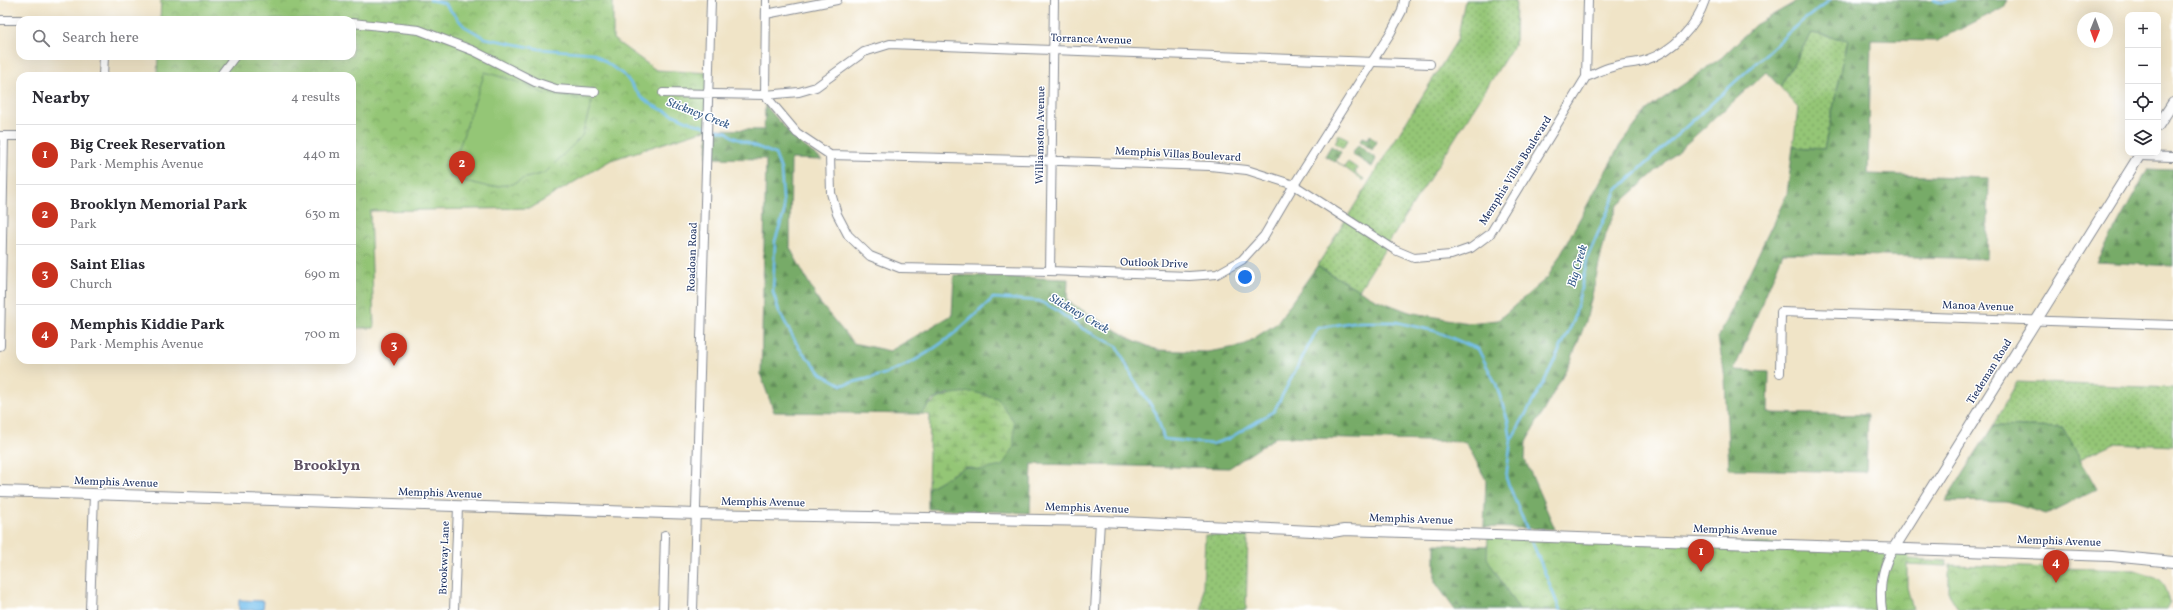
<!DOCTYPE html>
<html lang="en">
<head>
<meta charset="utf-8">
<style>
	:root { --surface:#fff; --page:#f2f2f3; --text:#2b2b33; --muted:#7c7c81; --line:#e1e1e2; --accent:#c8321e }
	body { margin:0; font-family:Vollkorn,serif; background:var(--page); color:var(--text) }
	.controls { position:absolute; right:12px; top:12px; display:grid; overflow:hidden; border-radius:8px; box-shadow:0 4px 16px #0002 }
	.controls button { width:36px; height:36px; display:grid; place-items:center; padding:0; border:0; border-bottom:1px solid var(--line); background:var(--surface); color:var(--text); font:20px sans-serif }
	.compass { position:absolute; left:2077px; top:12px; width:36px; height:36px; border-radius:50%; background:var(--surface); box-shadow:0 4px 16px #0002; rotate:181deg }
	.you { position:absolute; left:1245px; top:277px; width:14px; height:14px; margin:-10px; border:3px solid #fff; border-radius:50%; background:#1a73e8; box-shadow:0 0 0 6px #1a73e833 }
	.badge { display:grid; place-items:center; width:26px; height:26px; border-radius:50%; background:var(--accent); color:#fff; font-size:13px; font-weight:700 }
	.pin { position:absolute; translate:-50% -33px; filter:drop-shadow(0 1px 2px #0008) }
	.pin::after { content:''; position:absolute; top:21px; width:14px; height:12px; background:inherit; clip-path:polygon(0 0,100% 0,50% 100%) }
	.list { margin:0; padding:0; list-style:none }
	h2 { display:flex; justify-content:space-between; align-items:center; height:52px; margin:0; padding:0 16px; font-size:17px }
	h2 small { font-size:13px; font-weight:400; color:var(--muted) }
	.list li { display:grid; grid-template-columns:26px 1fr auto; gap:12px; align-items:center; box-sizing:border-box; height:60px; padding:0 16px; border-top:1px solid var(--line) }
	.list b { display:block; font-size:15px; white-space:nowrap }
	.list p { margin:0; font-size:13px; white-space:nowrap; color:var(--muted) }
	.list em { font-size:13px; font-style:normal; color:var(--muted) }
	.icon { flex:none; width:22px; height:22px; fill:none; stroke:currentColor; stroke-width:2; stroke-linecap:round; stroke-linejoin:round }
	.map { position:relative; flex:none; width:2173px; height:610px; overflow:hidden }
	.search { position:absolute; background:var(--surface); box-shadow:0 4px 16px #0002; left:16px; top:16px; width:340px; height:44px; display:flex; align-items:center; gap:10px; box-sizing:border-box; padding:0 14px; border-radius:12px; color:var(--muted); font-size:15px }
	.panel { position:absolute; background:var(--surface); box-shadow:0 4px 16px #0002; left:16px; top:72px; width:340px; height:292px; border-radius:12px }
	.map>svg:first-child { display:block }
</style>
</head>
<body>
<div class="map">
<svg width="2173" height="610" viewBox="0 0 2173 610">
	<defs>
		<pattern id="grass-dots" width="8" height="8" patternUnits="userSpaceOnUse"><rect width="8" height="8" fill="#94c676"/><path d="M2 2h.1M6 6h.1" fill="none" stroke="#78a164" stroke-width="1.8" stroke-linecap="round"/></pattern>
		<pattern id="forest-firs" width="22" height="20" patternUnits="userSpaceOnUse"><rect width="22" height="20" fill="#77ab67"/><path d="M5 1l3.5 6h-7zM16 11l3.5 6h-7z" fill="#618c58"/></pattern>
		<pattern id="wetland-marsh" width="20" height="14" patternUnits="userSpaceOnUse"><rect width="20" height="14" fill="#94c676"/><path d="M1 5h8M5 5V1M11 12h8M15 12V8" fill="none" stroke="#78a164"/></pattern>
		<pattern id="park-crowns" width="20" height="18" patternUnits="userSpaceOnUse"><rect width="20" height="18" fill="#94c676"/><path d="M2 6a3 3 0 1 1 6 0M12 15a3 3 0 1 1 6 0" fill="none" stroke="#78a164"/></pattern>
	</defs>
	<rect width="100%" height="100%" fill="#fff"/>
	<filter id="ink" filterUnits="userSpaceOnUse"><feTurbulence type="fractalNoise" baseFrequency=".025" numOctaves="2"/><feDisplacementMap in="SourceGraphic" scale="8" xChannelSelector="R" yChannelSelector="G"/><feConvolveMatrix kernelMatrix="1 2 1 2 8 2 1 2 1" color-interpolation-filters="sRGB"/></filter>
	<filter id="wash" filterUnits="userSpaceOnUse"><feTurbulence type="fractalNoise" baseFrequency=".012" numOctaves="4" result="noise"/><feDisplacementMap in="SourceGraphic" scale="16" xChannelSelector="R" yChannelSelector="G"/><feGaussianBlur stdDeviation="0.9" result="paint"/><feColorMatrix in="noise" values="0 0 0 0 0 0 0 0 0 0 0 0 0 0 0 0 0 1.4 0 .05"/><feComposite in="paint" operator="in"/></filter>
	<g filter="url(#wash)">
		<rect width="100%" height="100%" fill="#f0e4c7"/>
		<path fill="url(#grass-dots)" stroke="#587a6a" d="M 1465,0 L 1516,0 L 1515,43 L 1359,290 L 1317,266 L 1457,40 Z
			M 1811,33 L 1848,40 L 1824,149 L 1793,147 L 1798,107 L 1780,87 Z
			M 1339,134 L 1348,139 L 1343,148 L 1335,143 Z
			M 1336,161 L 1344,167 L 1348,162 L 1357,168 L 1355,173 L 1364,179 L 1363,181 Z
			M 2017,382 L 2173,388 L 2173,446 L 2114,443 L 2080,459 L 2063,428 L 1993,426 Z
			M 1205,535 L 1248,536 L 1246,610 L 1202,610 Z"/>
		<path fill="url(#forest-firs)" stroke="#496d62" d="M 1799,0 L 2008,0 L 2004,7 L 1937,41 L 1871,40 L 1868,174 L 1989,178 L 1987,259 L 1783,253 L 1734,370 L 1769,372 L 1768,413 L 1868,415 L 1866,472 L 1729,469 L 1725,377 L 1718,338 L 1787,194 L 1793,147 L 1824,149 L 1848,40 L 1811,33 L 1780,87 L 1766,72 L 1617,206 L 1606,234 L 1586,321 L 1570,363 L 1526,442 L 1525,460 L 1555,529 L 1484,527 L 1486,480 L 1466,442 L 1276,437 L 1229,468 L 1032,464 L 1030,513 L 928,509 L 928,488 L 965,467 L 981,470 L 949,393 L 933,400 L 921,414 L 774,412 L 761,376 L 766,159 L 707,158 L 708,129 L 764,130 L 765,105 L 795,139 L 822,160 L 791,159 L 790,248 L 819,302 L 853,343 L 890,351 L 952,315 L 954,275 L 1068,279 L 1067,301 L 1131,339 L 1157,350 L 1207,352 L 1242,346 L 1276,324 L 1317,266 L 1375,299 L 1409,312 L 1468,323 L 1498,320 L 1548,277 L 1620,145 L 1648,109 L 1721,58 L 1755,25 Z
			M 1370,135 L 1377,142 L 1372,150 L 1360,141 L 1363,137 L 1368,139 Z
			M 1358,145 L 1376,159 L 1372,167 L 1352,154 Z
			M 1331,146 L 1341,152 L 1335,162 L 1325,156 Z
			M 2148,169 L 2173,170 L 2173,266 L 2097,262 Z
			M 1993,426 L 2063,428 L 2097,489 L 2046,514 L 2007,502 L 1945,501 Z
			M 1435,544 L 1487,546 L 1681,610 L 1455,610 L 1435,582 Z"/>
		<path fill="url(#wetland-marsh)" stroke="#587a6a" d="M 973,392 L 997,398 L 1014,422 L 1014,447 L 1002,466 L 981,470 L 965,467 L 928,488 L 930,415 L 921,414 C 938,394 948,394 973,392 Z"/>
		<path fill="url(#park-crowns)" stroke="#587a6a" d="M 161,0 L 613,0 L 613,39 L 656,70 L 710,73 L 708,129 L 611,160 L 531,208 L 370,211 L 374,328 L 352,328 L 352,76 L 157,76 L 158,56 L 352,56 L 352,20 L 160,20 Z
			M 1488,535 L 1911,548 L 1908,559 L 1947,561 L 1946,566 L 1907,564 L 1907,587 L 1913,610 L 1519,610 L 1487,558 Z
			M 1949,565 L 2135,570 C 2157,577 2165,578 2170,603 L 2166,610 L 1959,610 L 1949,594 Z"/>
		<path fill="#94c676" stroke="#587a6a" d="M 485,72 L 521,83 L 543,93 L 592,101 L 582,136 L 545,173 L 522,179 L 513,184 L 489,187 L 449,177 Z"/>
		<path fill="#73bfed" stroke="#4777a6" d="M 239,600 L 264,601 L 263,610 L 239,610 Z"/>
		<g fill="none" stroke-linecap="round" stroke-linejoin="round">
			<path stroke="#73bfed" stroke-width="2.5" d="M 430,0 L 444,3 L 464,26 L 485,38 L 540,49 L 593,53 L 625,76 L 641,97 L 654,106 L 692,123 L 727,132 L 733,137 L 775,154 L 781,170 L 784,213 L 775,241 L 773,292 L 779,311 L 799,348 L 822,374 L 842,385 C 857,381 873,378 887,373 C 929,358 961,329 993,298 L 1039,301 L 1055,309 L 1079,327 L 1117,346 L 1133,378 L 1156,413 L 1164,439 L 1212,444 L 1228,439 L 1274,411 L 1318,328 L 1353,322 L 1396,322 L 1435,331 L 1478,349 L 1496,384 L 1508,421 L 1511,440
				M 1934,0 L 1941,3 L 1954,0
				M 1529,534 L 1506,478 L 1511,440 L 1545,380 L 1574,320 L 1588,256 L 1617,190 L 1796,26 L 1830,0
				M 1531,539 L 1560,610"/>
		</g>
	</g>
	<g filter="url(#ink)">
		<g fill="none" stroke-linecap="round" stroke-linejoin="round">
			<g stroke="#868a92" stroke-width="10">
				<path id="minor" d="M 766,0 L 765,95 L 799,92 L 816,87 L 864,52 L 890,44 L 1430,64
					M 766,14 L 837,0
					M 0,20 L 20,20
					M 352,23 L 419,30 L 474,51 L 535,82 L 556,89 L 595,92
					M 103,76 L 104,56
					M 220,76 L 235,56
					M 1586,77 L 1588,0
					M 663,93 L 765,95 L 797,133 L 830,155 L 1061,161 L 1210,166 L 1247,170 L 1294,185 L 1395,250 L 1414,258 L 1451,255 L 1471,248 L 1490,234 L 1586,77 C 1595,74 1603,69 1612,67 C 1623,63 1635,64 1646,60 C 1673,51 1696,27 1705,0
					M 0,136 L 20,136
					M 830,155 L 831,193 L 837,214 L 848,235 L 870,256 L 900,268 L 1050,271 L 1189,276 L 1217,274 L 1242,260 L 1264,236 L 1294,185 L 1391,32 L 1402,11 L 1404,0
					M 2139,156 L 2173,157
					M 1050,271 L 1054,0
					M 0,346 L 4,136
					M 1780,373 L 1781,312 L 2173,325
					M 90,610 L 94,494
					M 454,610 L 458,507
					M 663,610 L 665,535
					M 693,610 L 711,0
					M 1095,610 L 1100,521
					M 1882,610 C 1879,588 1882,566 1894,548"/>
			</g>
			<g stroke="#868a92" stroke-width="12">
				<path id="major" d="M 2158,126 L 2173,103
					M 0,491 L 696,514 L 1100,521 L 1333,532 L 1344,530 L 2111,556 L 2173,562
					M 1894,548 L 2141,153"/>
			</g>
			<use href="#minor" stroke="#fff" stroke-width="8"/>
			<use href="#major" stroke="#fff" stroke-width="10"/>
		</g>
	</g>
	<g text-anchor="middle" dominant-baseline="central" stroke-width="3" stroke-linejoin="round" paint-order="stroke">
		<g font-size="11" fill="#1b2f5e" stroke="#fff">
			<text transform="translate(1091 40) rotate(2)">Torrance Avenue</text>
			<text transform="translate(1041 135) rotate(-89)">Williamston Avenue</text>
			<text transform="translate(1178 155) rotate(3)">Memphis Villas Boulevard</text>
			<text transform="translate(1516 171) rotate(-58)">Memphis Villas Boulevard</text>
			<text transform="translate(693 257) rotate(-88)">Roadoan Road</text>
			<text transform="translate(1154 264) rotate(2)">Outlook Drive</text>
			<text transform="translate(1978 307) rotate(2)">Manoa Avenue</text>
			<text transform="translate(1990 372) rotate(-58)">Tiedeman Road</text>
			<text transform="translate(116 483) rotate(2)">Memphis Avenue</text>
			<text transform="translate(440 494) rotate(2)">Memphis Avenue</text>
			<text transform="translate(763 503) rotate(1)">Memphis Avenue</text>
			<text transform="translate(1087 509) rotate(2)">Memphis Avenue</text>
			<text transform="translate(1411 520) rotate(2)">Memphis Avenue</text>
			<text transform="translate(1735 531) rotate(2)">Memphis Avenue</text>
			<text transform="translate(2059 542) rotate(2)">Memphis Avenue</text>
			<text transform="translate(445 558) rotate(-88)">Brookway Lane</text>
		</g>
		<g font-size="12" font-style="italic" fill="#355a89" stroke="#fff">
			<text transform="translate(698 114) rotate(21)">Stickney Creek</text>
			<text transform="translate(1578 266) rotate(-74)">Big Creek</text>
			<text transform="translate(1079 314) rotate(30)">Stickney Creek</text>
		</g>
		<g font-size="15" font-weight="bold" fill="#5e5163" stroke="#fff">
			<text x="327" y="466">Brooklyn</text>
		</g>
	</g>
</svg>
<div class="controls">
<button>+</button>
<button>−</button>
<button><svg class="icon" aria-label="locate" viewBox="0 0 24 24"><circle cx="12" cy="12" r="6"/><path d="M12 2v4M12 18v4M2 12h4M18 12h4"/></svg></button>
<button><svg class="icon" aria-label="layers" viewBox="0 0 24 24"><path d="M12 4l9 5-9 5-9-5zM3 14l9 5 9-5"/></svg></button>
</div>
<svg class="compass" viewBox="-18 -18 36 36"><path d="M0-13l5 13h-10z" fill="#e53935"/><path d="M0 13l5-13h-10z" fill="#7c7c81"/></svg>
<div class="you"></div>
<div class="pin badge" style="left:1701px;top:572px">1</div>
<div class="pin badge" style="left:462px;top:184px">2</div>
<div class="pin badge" style="left:394px;top:366px">3</div>
<div class="pin badge" style="left:2056px;top:583px">4</div>
<div class="search"><svg class="icon" aria-label="search" viewBox="0 0 24 24"><circle cx="10" cy="10" r="6"/><path d="M15 15l6 6"/></svg>Search here</div>
<section class="panel">
<h2>Nearby<small>4 results</small></h2>
<ul class="list">
<li><span class="badge">1</span><div><b>Big Creek Reservation</b><p>Park · Memphis Avenue</p></div><em>440 m</em></li>
<li><span class="badge">2</span><div><b>Brooklyn Memorial Park</b><p>Park</p></div><em>630 m</em></li>
<li><span class="badge">3</span><div><b>Saint Elias</b><p>Church</p></div><em>690 m</em></li>
<li><span class="badge">4</span><div><b>Memphis Kiddie Park</b><p>Park · Memphis Avenue</p></div><em>700 m</em></li>
</ul>
</section>
</div>
</body>
</html>
